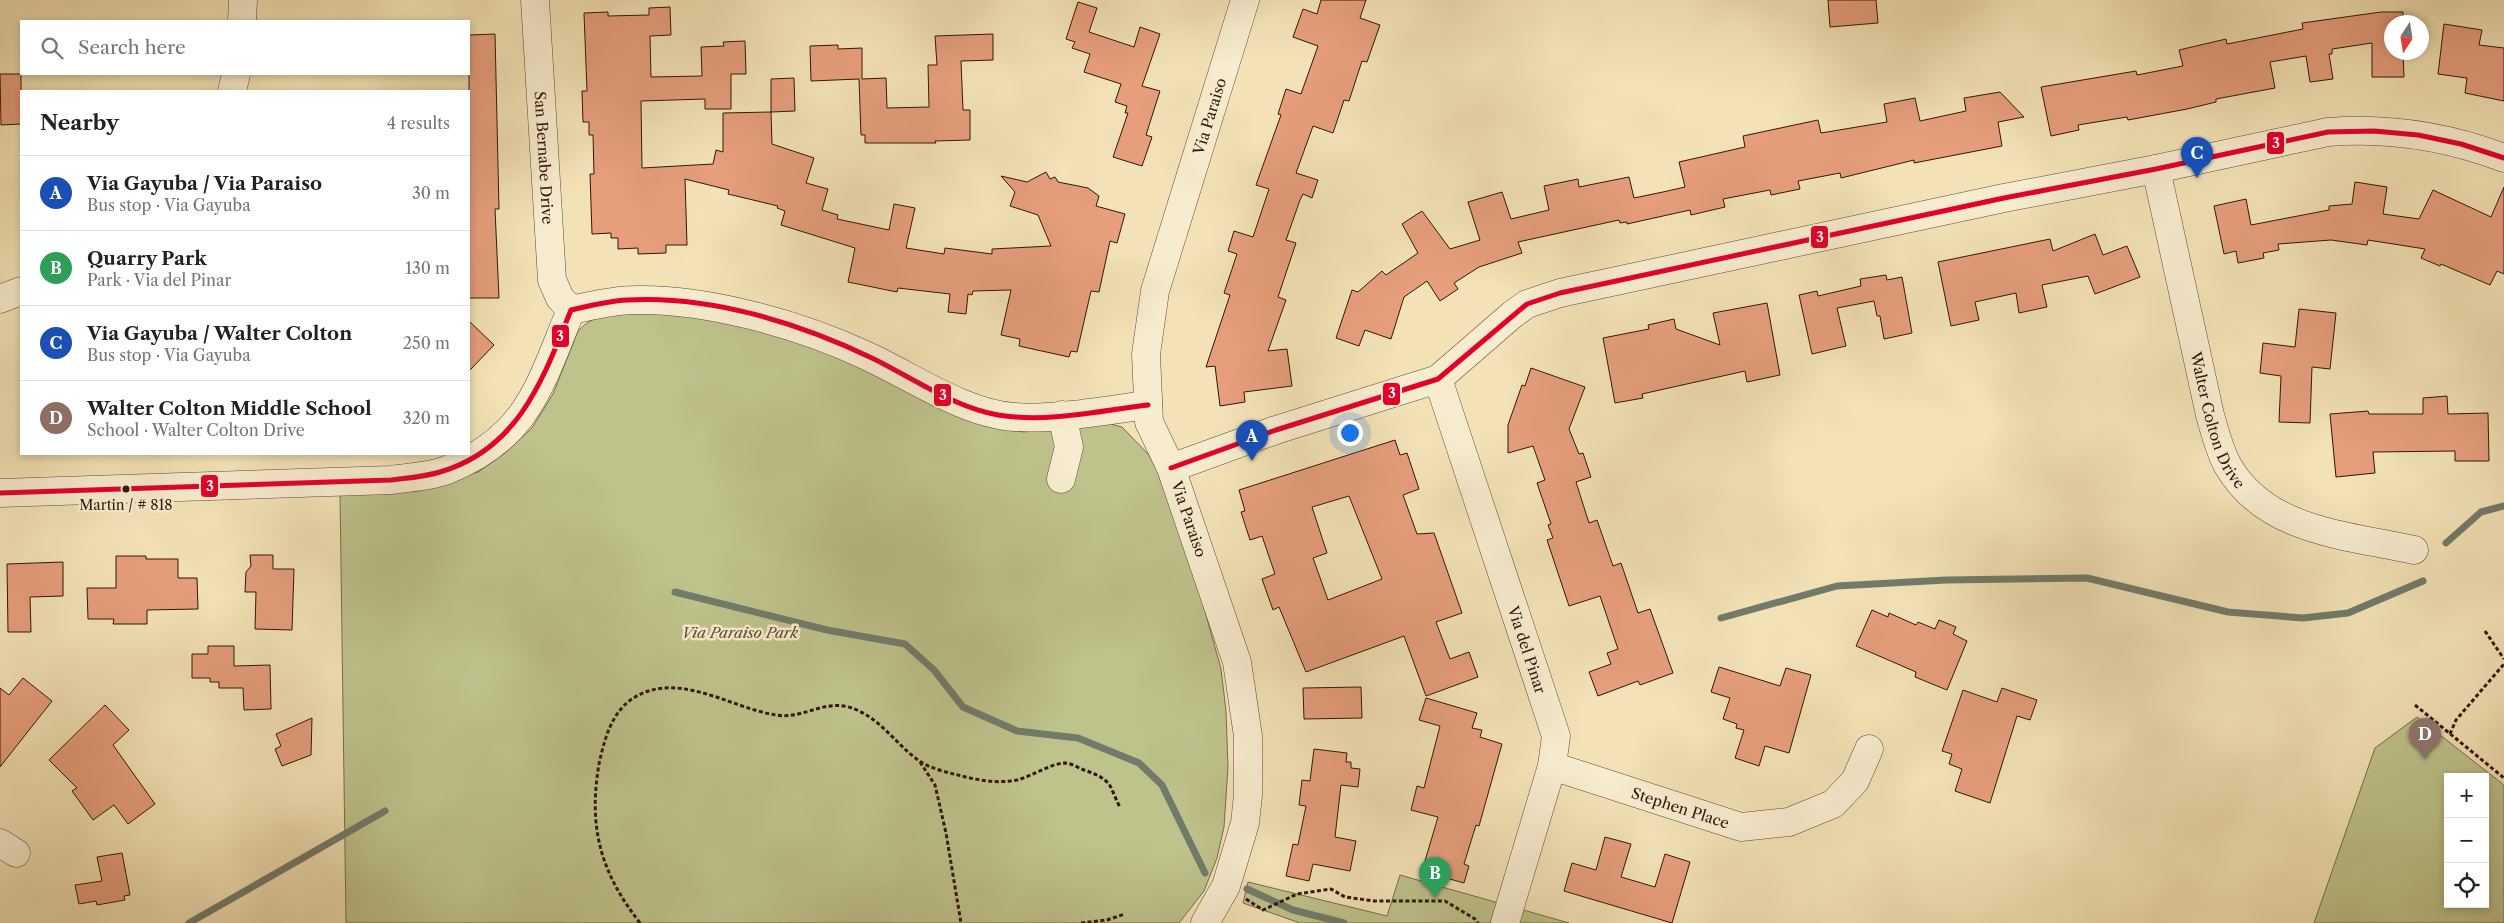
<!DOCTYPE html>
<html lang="en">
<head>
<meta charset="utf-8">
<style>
	:root { --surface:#fff; --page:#f2f2f2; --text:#222; --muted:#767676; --line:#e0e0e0; --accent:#ea580c }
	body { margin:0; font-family:"Libre Caslon Text",serif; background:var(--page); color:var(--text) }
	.controls { position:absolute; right:15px; bottom:15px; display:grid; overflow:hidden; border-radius:0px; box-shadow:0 2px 8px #0003 }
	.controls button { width:45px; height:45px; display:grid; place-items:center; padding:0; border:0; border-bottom:1px solid var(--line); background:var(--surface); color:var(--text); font:25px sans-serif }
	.compass { position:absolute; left:2384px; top:15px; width:45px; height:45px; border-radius:50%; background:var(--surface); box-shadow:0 2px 8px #0003; rotate:192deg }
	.you { position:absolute; left:1349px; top:432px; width:18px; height:18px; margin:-12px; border:4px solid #fff; border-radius:50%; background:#1a73e8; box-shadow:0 0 0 8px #1a73e833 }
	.badge { display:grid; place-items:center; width:32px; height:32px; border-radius:50%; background:var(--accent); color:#fff; font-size:16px; font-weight:700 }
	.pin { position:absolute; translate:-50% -41px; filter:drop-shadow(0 1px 2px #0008) }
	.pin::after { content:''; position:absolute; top:26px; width:18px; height:15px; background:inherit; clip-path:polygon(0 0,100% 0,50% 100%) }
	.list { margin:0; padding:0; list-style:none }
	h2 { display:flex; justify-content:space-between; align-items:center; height:65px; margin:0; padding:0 20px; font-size:21px }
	h2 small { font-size:16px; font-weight:400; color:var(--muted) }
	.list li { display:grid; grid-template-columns:32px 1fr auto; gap:15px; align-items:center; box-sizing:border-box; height:75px; padding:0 20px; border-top:1px solid var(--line) }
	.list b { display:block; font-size:19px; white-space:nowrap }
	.list p { margin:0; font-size:16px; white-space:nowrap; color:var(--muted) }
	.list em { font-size:16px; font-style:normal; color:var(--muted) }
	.icon { flex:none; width:28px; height:28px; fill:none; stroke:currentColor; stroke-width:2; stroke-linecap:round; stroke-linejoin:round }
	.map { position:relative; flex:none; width:2504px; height:923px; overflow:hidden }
	.search { position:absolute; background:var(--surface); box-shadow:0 2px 8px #0003; left:20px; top:20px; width:450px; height:55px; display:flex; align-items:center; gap:12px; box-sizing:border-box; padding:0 18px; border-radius:0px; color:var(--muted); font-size:19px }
	.panel { position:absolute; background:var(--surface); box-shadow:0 2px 8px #0003; left:20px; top:90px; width:450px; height:365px; border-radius:0px }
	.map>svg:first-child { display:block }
</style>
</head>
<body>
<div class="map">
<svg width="2504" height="923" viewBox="0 0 2504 923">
	<rect width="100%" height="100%" fill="#f2e2b5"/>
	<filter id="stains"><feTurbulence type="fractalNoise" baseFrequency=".004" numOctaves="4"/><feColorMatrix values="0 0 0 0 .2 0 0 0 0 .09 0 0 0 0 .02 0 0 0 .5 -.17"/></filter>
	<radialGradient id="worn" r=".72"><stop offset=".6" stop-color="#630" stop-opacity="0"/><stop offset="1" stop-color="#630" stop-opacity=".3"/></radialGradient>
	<path fill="#bec28b" stroke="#786c4a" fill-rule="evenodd" d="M 668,311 L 758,330 L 872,368 L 1001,429 L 1024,432 L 1107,423 L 1122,427 L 1149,455 L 1158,472 L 1195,575 L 1221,669 L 1226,711 L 1228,767 L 1224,827 L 1217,858 L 1204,891 L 1179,923 L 346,923 L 340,493 L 431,484 L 478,472 L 505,453 L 532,428 L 553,394 L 578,331 C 599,307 639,312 668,311 Z
		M 2417,717 L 2504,785 L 2504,923 L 2314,923 L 2375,748 ZM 2448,777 L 2485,777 L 2485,904 L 2448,904 Z
		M 1400,875 L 1569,923 L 1300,923 L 1243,903 L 1248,882 L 1387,916 Z"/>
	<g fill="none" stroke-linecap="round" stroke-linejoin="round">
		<path stroke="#727b6a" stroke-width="7" d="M 2446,543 L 2481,512 L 2504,506
			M 675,592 L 827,630 L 905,644 L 934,670 L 963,707 L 1017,731 L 1078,738 L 1139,763 L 1162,785 L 1205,873
			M 1721,618 L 1837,586 L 1946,580 L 2087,578 L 2228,612 L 2303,618 L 2348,613 L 2423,581
			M 1247,889 L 1293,910 L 1344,923
			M 189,923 L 385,811"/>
	</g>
	<path fill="#e69e7c" stroke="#33160a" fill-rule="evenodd" d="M 1321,0 L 1366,0 L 1360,18 L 1380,25 L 1367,62 L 1362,61 L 1349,101 L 1344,100 L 1333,133 L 1313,126 L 1296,173 L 1318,180 L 1312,198 L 1303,194 L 1300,200 L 1286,240 L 1296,243 L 1278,297 L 1286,300 L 1268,351 L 1287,349 L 1292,386 L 1244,392 L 1245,402 L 1220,406 L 1215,366 L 1206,367 L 1230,295 L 1224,293 L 1237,254 L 1228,251 L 1234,231 L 1253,237 L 1269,189 L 1256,185 L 1281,115 L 1278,114 L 1286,89 L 1301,94 L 1318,46 L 1293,37 L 1303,9 L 1317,14 Z
		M 1828,0 L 1876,0 L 1878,23 L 1830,27 Z
		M 1078,2 L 1097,8 L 1089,32 L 1134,47 L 1140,27 L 1160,34 L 1142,86 L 1160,91 L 1146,135 L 1152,137 L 1142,166 L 1113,157 L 1128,113 L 1125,113 L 1127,106 L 1115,102 L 1121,84 L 1084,72 L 1090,54 L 1072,48 L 1075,42 L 1066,39 Z
		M 670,7 L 671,35 L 650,36 L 651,77 L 702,76 L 701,47 L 724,46 L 723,42 L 745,41 L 746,74 L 731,74 L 731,109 L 705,109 L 705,99 L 641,101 L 642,168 L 713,164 L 716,150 L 723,152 L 723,113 L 771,112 L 772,144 L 814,158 L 806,183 L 828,189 L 822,210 L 838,215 L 837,219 L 889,230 L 894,204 L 915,208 L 906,248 L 944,254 L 945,248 L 992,254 L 992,249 L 1051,246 L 1038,215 L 1010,206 L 1015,192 L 1001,176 L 1027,182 L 1046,172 L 1050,179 L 1055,177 L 1058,182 L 1088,188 L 1099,196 L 1096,206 L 1125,214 L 1117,243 L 1110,241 L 1099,292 L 1091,291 L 1077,352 L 1071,351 L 1069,357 L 1019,346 L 1020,339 L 1001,335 L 1011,290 L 973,291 L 972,295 L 968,294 L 966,314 L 948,312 L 950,294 L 898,288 L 897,292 L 848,282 L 855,248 L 781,225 L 785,211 L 777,208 L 778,206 L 728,194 L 729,190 L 685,179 L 687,245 L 666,245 L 666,253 L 638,254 L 638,248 L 618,249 L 618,238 L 611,238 L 611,233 L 592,234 L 590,174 L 594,174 L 593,135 L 589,135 L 589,122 L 583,122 L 582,91 L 587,91 L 584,13 L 608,12 L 608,16 L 649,15 L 649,8 Z
		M 2381,12 L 2403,12 L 2403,22 L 2392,22 L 2392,52 L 2403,52 L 2404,77 L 2372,77 L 2372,43 L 2332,49 L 2332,54 L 2329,54 L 2333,79 L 2310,82 L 2306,56 L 2270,62 L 2275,88 L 2216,99 L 2216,102 L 2187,109 L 2128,120 L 2127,117 L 2078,125 L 2079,130 L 2051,136 L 2041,87 L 2136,71 L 2137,75 L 2183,66 L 2179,50 L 2226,39 L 2227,44 L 2303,29 L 2302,23 Z
		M 2444,24 L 2482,30 L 2479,45 L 2504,48 L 2504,101 L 2465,93 L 2467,78 L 2438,74 Z
		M 495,34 L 499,209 L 495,209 L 499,298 L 469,298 L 469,35 Z
		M 993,34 L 993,60 L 961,61 L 963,110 L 970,110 L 970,140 L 935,141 L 936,143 L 865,143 L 865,135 L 861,135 L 859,79 L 811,81 L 810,46 L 838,45 L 838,49 L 862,48 L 862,79 L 886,78 L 887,108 L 929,107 L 928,65 L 937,65 L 935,36 Z
		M 0,74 L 21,74 L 21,124 L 1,125 Z
		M 794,78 L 795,111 L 771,112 L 771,79 Z
		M 2000,92 L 2024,117 L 1998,122 L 2002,146 L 1914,163 L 1914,160 L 1841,178 L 1840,173 L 1798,181 L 1800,189 L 1771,195 L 1770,190 L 1723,199 L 1725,207 L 1691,215 L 1690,210 L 1627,224 L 1627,222 L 1620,223 L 1619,220 L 1518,242 L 1522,253 L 1479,267 L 1454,283 L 1458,289 L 1440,301 L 1427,281 L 1404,297 L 1391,339 L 1365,330 L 1359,346 L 1336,338 L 1352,290 L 1358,292 L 1382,271 L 1386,275 L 1418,253 L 1402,224 L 1422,211 L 1450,249 L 1480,240 L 1468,202 L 1502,192 L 1511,219 L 1549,210 L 1544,186 L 1578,179 L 1579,187 L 1629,177 L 1634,198 L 1663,192 L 1685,187 L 1679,162 L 1745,147 L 1743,136 L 1818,120 L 1821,133 L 1887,122 L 1884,104 L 1915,98 L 1920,121 L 1966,111 L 1964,98 Z
		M 2355,182 L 2387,187 L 2383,214 L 2419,219 L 2433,190 L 2491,217 L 2504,187 L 2504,274 L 2497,271 L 2490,285 L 2441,264 L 2440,266 L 2421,258 L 2425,249 L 2368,240 L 2367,245 L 2331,240 L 2278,244 L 2279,250 L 2263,253 L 2264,258 L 2238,263 L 2236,251 L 2224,254 L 2214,206 L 2246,199 L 2251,225 L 2329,210 L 2329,206 L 2352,204 Z
		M 2095,234 L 2103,255 L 2127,246 L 2140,277 L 2095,294 L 2088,276 L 2042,285 L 2047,307 L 2019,313 L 2016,293 L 1975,302 L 1979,320 L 1951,326 L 1938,262 L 2050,239 L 2053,251 Z
		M 1886,275 L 1887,280 L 1902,277 L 1912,333 L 1884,339 L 1880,316 L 1877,316 L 1874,301 L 1837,308 L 1846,346 L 1812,354 L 1799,295 L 1817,291 L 1818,296 L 1861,286 L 1860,279 Z
		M 1767,303 L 1780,375 L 1747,382 L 1745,371 L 1642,394 L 1643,398 L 1615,403 L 1603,338 L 1649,329 L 1648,325 L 1674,319 L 1676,329 L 1720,345 L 1713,313 Z
		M 2299,309 L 2336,313 L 2330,369 L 2312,367 L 2310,423 L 2279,422 L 2281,376 L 2260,373 L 2263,343 L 2295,347 Z
		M 469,321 L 494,345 L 469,371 Z
		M 1531,368 L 1585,387 L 1569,429 L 1579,454 L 1583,453 L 1591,477 L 1576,482 L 1589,523 L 1597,520 L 1613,566 L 1621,563 L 1638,613 L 1650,609 L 1673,673 L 1640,685 L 1638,681 L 1598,696 L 1589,672 L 1611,664 L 1607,653 L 1618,649 L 1600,596 L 1569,606 L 1547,540 L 1553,538 L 1548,525 L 1551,524 L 1537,483 L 1545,480 L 1533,446 L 1508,453 L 1508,425 L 1522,385 L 1525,386 Z
		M 2447,396 L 2448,414 L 2488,413 L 2489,461 L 2455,461 L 2455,451 L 2373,452 L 2375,473 L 2336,477 L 2330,414 L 2368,411 L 2369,414 L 2423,414 L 2423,398 Z
		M 1395,440 L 1400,455 L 1407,453 L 1419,489 L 1403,495 L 1417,534 L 1434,533 L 1462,613 L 1436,622 L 1450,659 L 1469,652 L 1478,677 L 1426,696 L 1404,636 L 1306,672 L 1279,607 L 1273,610 L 1262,579 L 1275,574 L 1262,536 L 1250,540 L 1241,512 L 1245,511 L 1239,490 ZM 1349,496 L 1382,579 L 1328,600 L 1313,558 L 1327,553 L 1312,507 Z
		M 250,555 L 273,555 L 273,569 L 294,569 L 292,630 L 255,629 L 256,592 L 245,592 L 246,572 L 251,566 Z
		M 116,556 L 146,556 L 146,559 L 178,559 L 178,578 L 197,578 L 198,609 L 147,610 L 147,624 L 113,624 L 114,619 L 88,619 L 87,588 L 116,588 Z
		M 63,562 L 63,596 L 30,597 L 31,632 L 8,632 L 7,564 Z
		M 1872,610 L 1888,617 L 1889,613 L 1916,625 L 1918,622 L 1935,629 L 1939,620 L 1956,627 L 1953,634 L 1967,641 L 1947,690 L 1915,677 L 1916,672 L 1856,646 Z
		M 208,646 L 234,646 L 234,666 L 270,665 L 271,709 L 244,710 L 243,688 L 219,688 L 219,682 L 210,682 L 210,678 L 192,678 L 192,654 L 208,654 Z
		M 1719,667 L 1780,686 L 1786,668 L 1811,675 L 1789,753 L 1765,746 L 1759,766 L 1735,758 L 1744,730 L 1736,728 L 1737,724 L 1723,719 L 1730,698 L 1711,692 Z
		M 23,678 L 52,701 L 0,767 L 0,688 L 9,695 Z
		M 1361,687 L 1362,718 L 1304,719 L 1303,688 Z
		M 2002,688 L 2037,700 L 2030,720 L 2017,716 L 1990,803 L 1955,791 L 1962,769 L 1949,764 L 1952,754 L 1942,751 L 1963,690 L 1997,702 Z
		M 1426,698 L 1477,713 L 1472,728 L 1482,730 L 1480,737 L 1502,744 L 1479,826 L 1476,825 L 1464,864 L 1469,866 L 1464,883 L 1422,871 L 1438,817 L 1411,810 L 1417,786 L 1424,788 L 1440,726 L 1419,720 Z
		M 105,705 L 129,730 L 113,745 L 155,804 L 128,824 L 114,805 L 93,820 L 72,791 L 77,788 L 49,760 Z
		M 312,718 L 311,755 L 282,766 L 275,749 L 281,746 L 276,734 Z
		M 1314,749 L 1347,753 L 1346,762 L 1351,762 L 1351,768 L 1360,769 L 1358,787 L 1341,785 L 1335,837 L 1356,841 L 1350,871 L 1313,864 L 1309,881 L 1286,876 L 1293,844 L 1298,845 L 1306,806 L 1299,805 L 1302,780 L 1310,781 Z
		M 1605,837 L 1631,844 L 1621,877 L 1655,887 L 1665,854 L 1690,862 L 1672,923 L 1564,891 L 1572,863 L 1596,870 Z
		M 122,853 L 130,895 L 124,896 L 125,900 L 97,905 L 96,901 L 79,904 L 75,885 L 102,881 L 97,857 Z"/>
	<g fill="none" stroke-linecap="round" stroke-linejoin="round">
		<g stroke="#634935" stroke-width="29">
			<g id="minor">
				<path id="s1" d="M 535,0 L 552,280 L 560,298 L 571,310"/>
				<path d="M 242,21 L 243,0"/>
				<path d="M 232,91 L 236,74"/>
				<path id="s2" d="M 2156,169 L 2210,415 C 2215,432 2219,450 2228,466 C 2266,532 2347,535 2414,550"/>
				<path d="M 0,299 L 21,291"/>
				<path d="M 571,310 C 591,306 613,300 634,300 C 706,298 801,325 865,355 C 911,376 965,414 1015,417 C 1055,420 1107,410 1148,405"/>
				<path id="s3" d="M 1438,379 L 1556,736 L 1552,766 L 1505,923"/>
				<path d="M 1171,468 L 1276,430 L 1438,379 L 1513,314 L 1527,304 L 1560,293 L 2004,198 L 2156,169 L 2328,132 C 2390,127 2446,136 2504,158"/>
				<path d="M 1061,479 L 1069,447 L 1062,415"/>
				<path d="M 0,493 L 391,480 C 408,477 430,477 447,470 C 529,437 540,384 571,310"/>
				<path id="s4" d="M 1552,766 L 1741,827 L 1789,822 L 1833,804 L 1855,781 L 1869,749"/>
				<path d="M 0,843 L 16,853"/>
				<path id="s5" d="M 1205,923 L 1226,886 L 1245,823 L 1248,795 L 1248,736 L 1237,662 L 1171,468 L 1149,422 L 1146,354 L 1155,291 L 1245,0"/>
			</g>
		</g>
		<path stroke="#33160a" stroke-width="3" stroke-dasharray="4 2.5" stroke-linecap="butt" d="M 2485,631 L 2504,659
			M 2415,705 L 2504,778
			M 2450,734 L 2456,720 L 2504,664
			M 920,762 L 935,785 L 946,833 L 961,923
			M 1246,899 L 1263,910 L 1297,894 L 1331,889 L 1345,897 L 1374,901 L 1445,901 L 1475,919 L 1478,923
			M 640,923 C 601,873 588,828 599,764 C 604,741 611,713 632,699 C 677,669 730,708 776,715 C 805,720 826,696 857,710 C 882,721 896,744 918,760 C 929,768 945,772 958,775 C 976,780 997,784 1017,780 C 1033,776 1049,764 1065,763 C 1071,763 1079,768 1084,770 C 1093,773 1101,776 1108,783 C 1112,787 1116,801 1120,807
			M 1081,923 L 1107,920 L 1125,914"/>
		<use href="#minor" stroke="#f7eccf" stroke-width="28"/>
		<g stroke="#f7eccf" stroke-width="9">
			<path id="bus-1" d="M 1171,468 L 1276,430 L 1438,379 L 1527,304 L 1560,293 L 2004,198 L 2156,169 L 2328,132 L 2374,131 L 2418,135 L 2461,144 L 2504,158
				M 0,493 L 391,480 C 407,478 424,477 440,472 C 519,449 543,379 571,310 C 589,306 608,301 627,300 C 710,295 800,323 874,359 C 914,379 954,407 998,415 C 1047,423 1099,411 1148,405"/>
		</g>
		<use href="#bus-1" stroke="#e4002b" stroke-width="5"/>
	</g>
	<circle fill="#33160a" stroke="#f7eccf" stroke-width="2" cx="126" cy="489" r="4.5"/>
	<g text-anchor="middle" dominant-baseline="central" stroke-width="5" stroke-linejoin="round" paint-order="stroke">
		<g font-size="14" fill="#33160a" stroke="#f7eccf">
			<text x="126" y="505">Martin / # 818</text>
		</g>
		<g font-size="15" fill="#33160a" stroke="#f7eccf">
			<text stroke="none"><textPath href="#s5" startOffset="841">Via Paraiso</textPath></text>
			<text stroke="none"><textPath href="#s1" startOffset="158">San Bernabe Drive</textPath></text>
			<text stroke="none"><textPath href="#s2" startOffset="259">Walter Colton Drive</textPath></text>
			<text transform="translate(1189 519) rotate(71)">Via Paraiso</text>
			<text stroke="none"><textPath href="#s3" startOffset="285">Via del Pinar</textPath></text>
			<text stroke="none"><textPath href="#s4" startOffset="135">Stephen Place</textPath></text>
		</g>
		<g font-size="15" font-style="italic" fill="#5d4a31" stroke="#f7eccf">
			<text x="740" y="632">Via Paraiso Park</text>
		</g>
	</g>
	<g stroke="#f7eccf" stroke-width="2">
		<rect x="2266" y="131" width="19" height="24" rx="5" fill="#e4002b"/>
		<rect x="1810" y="225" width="19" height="24" rx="5" fill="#e4002b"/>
		<rect x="551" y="324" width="19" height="24" rx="5" fill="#e4002b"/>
		<rect x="1382" y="382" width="19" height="24" rx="5" fill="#e4002b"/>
		<rect x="933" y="383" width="19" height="24" rx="5" fill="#e4002b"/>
		<rect x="200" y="474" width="19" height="24" rx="5" fill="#e4002b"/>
	</g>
	<g font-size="14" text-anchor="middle" font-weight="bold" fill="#fff">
		<text x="2276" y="148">3</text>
		<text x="1820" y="242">3</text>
		<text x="560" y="341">3</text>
		<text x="1392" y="398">3</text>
		<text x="943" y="400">3</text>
		<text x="210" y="491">3</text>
	</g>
	<rect width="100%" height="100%" filter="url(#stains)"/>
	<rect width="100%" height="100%" fill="url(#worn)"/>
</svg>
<div class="controls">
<button>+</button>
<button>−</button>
<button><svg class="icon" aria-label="locate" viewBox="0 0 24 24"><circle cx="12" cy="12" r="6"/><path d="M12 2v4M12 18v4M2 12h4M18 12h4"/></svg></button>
</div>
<svg class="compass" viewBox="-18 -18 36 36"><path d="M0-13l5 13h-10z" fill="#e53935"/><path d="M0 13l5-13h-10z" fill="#767676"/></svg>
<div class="you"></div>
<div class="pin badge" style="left:1252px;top:461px;background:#1a4fb4">A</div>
<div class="pin badge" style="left:1435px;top:898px;background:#2e9e5b">B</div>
<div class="pin badge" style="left:2197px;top:178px;background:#1a4fb4">C</div>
<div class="pin badge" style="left:2425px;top:759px;background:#8d6e63">D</div>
<div class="search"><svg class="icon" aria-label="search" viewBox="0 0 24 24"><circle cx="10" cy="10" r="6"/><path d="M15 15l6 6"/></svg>Search here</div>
<section class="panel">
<h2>Nearby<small>4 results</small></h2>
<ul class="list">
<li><span class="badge" style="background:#1a4fb4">A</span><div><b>Via Gayuba / Via Paraiso</b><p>Bus stop · Via Gayuba</p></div><em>30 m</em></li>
<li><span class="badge" style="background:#2e9e5b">B</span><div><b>Quarry Park</b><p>Park · Via del Pinar</p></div><em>130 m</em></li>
<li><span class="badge" style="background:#1a4fb4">C</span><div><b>Via Gayuba / Walter Colton</b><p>Bus stop · Via Gayuba</p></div><em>250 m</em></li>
<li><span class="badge" style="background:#8d6e63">D</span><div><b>Walter Colton Middle School</b><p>School · Walter Colton Drive</p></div><em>320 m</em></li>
</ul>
</section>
</div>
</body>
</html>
